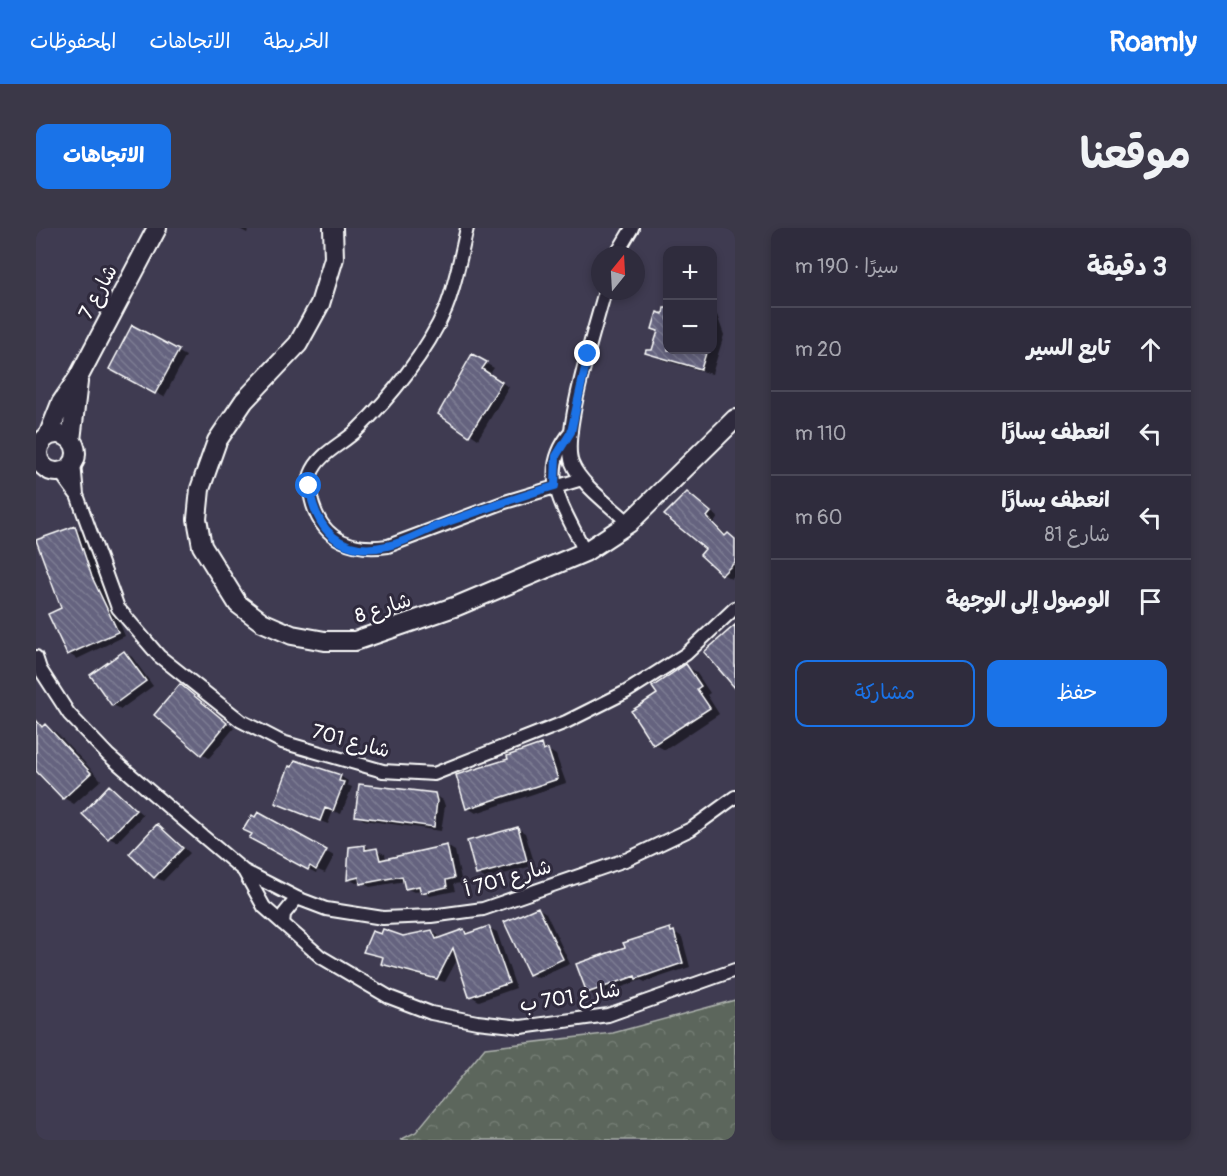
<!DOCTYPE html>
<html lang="ar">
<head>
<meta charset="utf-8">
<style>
	:root { --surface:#2f2c3d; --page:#3b3848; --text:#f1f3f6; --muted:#a7a7b0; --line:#4a4857; --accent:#1a73e8 }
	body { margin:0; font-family:Pangolin,"Playpen Sans Arabic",sans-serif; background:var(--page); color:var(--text); direction:rtl }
	.controls { position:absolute; right:18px; top:18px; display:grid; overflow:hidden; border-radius:12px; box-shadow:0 3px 9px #0003 }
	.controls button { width:54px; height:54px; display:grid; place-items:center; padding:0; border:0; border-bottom:2px solid var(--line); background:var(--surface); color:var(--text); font:30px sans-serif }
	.compass { position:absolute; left:555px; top:18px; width:54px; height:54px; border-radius:50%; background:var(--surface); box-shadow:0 3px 9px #0003; rotate:18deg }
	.stop { position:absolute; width:18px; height:18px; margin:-14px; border:4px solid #1a73e8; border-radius:50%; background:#fff }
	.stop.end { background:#1a73e8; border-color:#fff; box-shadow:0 2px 6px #0008 }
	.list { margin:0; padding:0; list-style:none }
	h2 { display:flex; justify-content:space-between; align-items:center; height:78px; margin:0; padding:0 24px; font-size:26px }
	h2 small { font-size:20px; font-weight:400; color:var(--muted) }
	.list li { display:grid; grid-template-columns:39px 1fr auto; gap:18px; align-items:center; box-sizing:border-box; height:84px; padding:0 24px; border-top:2px solid var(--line) }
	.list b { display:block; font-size:22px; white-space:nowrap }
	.list p { margin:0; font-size:20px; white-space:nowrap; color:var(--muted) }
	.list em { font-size:20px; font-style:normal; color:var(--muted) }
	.actions { display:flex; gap:12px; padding:18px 24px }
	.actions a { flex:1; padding:14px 0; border:2px solid var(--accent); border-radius:12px; text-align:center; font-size:21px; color:var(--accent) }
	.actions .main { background:var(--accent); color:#fff }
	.icon { flex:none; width:33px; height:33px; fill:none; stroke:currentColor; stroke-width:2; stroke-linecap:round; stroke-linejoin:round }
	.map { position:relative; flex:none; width:699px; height:912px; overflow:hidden; direction:ltr; border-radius:12px }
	header { display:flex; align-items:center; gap:36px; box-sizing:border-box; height:84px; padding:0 30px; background:var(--accent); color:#fff }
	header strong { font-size:28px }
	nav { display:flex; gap:33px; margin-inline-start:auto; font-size:21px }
	.intro { display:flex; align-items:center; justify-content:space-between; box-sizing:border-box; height:144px; padding:0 36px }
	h1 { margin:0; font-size:42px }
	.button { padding:15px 27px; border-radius:12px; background:var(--accent); color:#fff; font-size:21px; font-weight:700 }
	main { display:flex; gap:36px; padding:0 36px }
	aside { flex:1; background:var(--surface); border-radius:12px; box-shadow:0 3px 9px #0003 }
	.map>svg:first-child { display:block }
</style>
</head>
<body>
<header>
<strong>Roamly</strong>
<nav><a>الخريطة</a><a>الاتجاهات</a><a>المحفوظات</a></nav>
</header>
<div class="intro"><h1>موقعنا</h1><a class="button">الاتجاهات</a></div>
<main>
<aside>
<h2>3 دقيقة<small>سيرًا · 190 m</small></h2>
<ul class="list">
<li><svg class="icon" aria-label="ahead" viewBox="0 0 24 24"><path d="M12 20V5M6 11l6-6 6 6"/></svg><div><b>تابع السير</b></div><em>20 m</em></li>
<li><svg class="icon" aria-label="left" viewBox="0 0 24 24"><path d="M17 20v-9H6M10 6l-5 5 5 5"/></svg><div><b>انعطف يسارًا</b></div><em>110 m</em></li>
<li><svg class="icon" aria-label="left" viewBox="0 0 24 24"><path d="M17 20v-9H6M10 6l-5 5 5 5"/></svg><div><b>انعطف يسارًا</b><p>شارع 81</p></div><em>60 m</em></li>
<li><svg class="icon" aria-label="arrive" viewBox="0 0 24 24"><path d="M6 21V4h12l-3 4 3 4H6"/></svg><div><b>الوصول إلى الوجهة</b></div></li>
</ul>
<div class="actions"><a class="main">حفظ</a><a>مشاركة</a></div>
</aside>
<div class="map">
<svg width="699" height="912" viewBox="0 0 699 912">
	<defs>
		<pattern id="forest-crowns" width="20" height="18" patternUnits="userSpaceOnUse" patternTransform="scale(1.5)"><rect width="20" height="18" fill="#5b665b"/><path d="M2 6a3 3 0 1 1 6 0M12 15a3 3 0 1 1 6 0" fill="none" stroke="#747d74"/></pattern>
		<pattern id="building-back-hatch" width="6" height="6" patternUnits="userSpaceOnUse" patternTransform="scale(1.5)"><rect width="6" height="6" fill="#65647f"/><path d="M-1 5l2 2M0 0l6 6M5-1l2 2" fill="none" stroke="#7c7b92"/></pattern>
	</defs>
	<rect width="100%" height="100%" fill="#3f3b51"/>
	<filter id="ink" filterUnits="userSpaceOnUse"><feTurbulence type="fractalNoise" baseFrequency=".0167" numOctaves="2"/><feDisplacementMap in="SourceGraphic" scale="12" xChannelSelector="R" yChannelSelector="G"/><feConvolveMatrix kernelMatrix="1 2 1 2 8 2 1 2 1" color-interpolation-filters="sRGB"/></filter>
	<g filter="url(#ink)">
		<path fill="url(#forest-crowns)" stroke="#adb2ad" stroke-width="1.5" d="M 699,772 L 699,912 L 364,912 L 380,904 L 449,820 L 577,805 Z"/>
		<path fill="#0007" d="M 202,0 L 213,0 L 211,5 Z
			M 676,84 L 681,87 L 688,107 L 676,146 L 627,132 L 616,125 L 623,104 L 622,86 L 632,122 L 676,122 Z
			M 97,99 L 150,128 L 128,169 L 75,140 Z
			M 437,128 L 458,140 L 453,147 L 473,159 L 442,211 L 404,185 Z
			M 652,266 L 682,289 L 678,295 L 691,308 L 699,311 L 699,346 L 695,351 L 687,346 L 671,321 Z
			M 38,300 L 46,304 L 89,408 L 41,431 L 33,426 L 27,381 Z
			M 88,424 L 96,429 L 117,458 L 85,481 L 77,477 Z
			M 650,438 L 660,444 L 674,465 L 671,467 L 683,486 L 629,522 L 618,516 L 623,466 Z
			M 145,457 L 198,500 L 173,530 L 165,525 Z
			M 0,494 L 20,504 L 65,552 L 38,576 L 28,570 L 0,540 Z
			M 505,518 L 520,527 L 530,555 L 440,585 L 432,580 Z
			M 304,548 L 312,553 L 311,557 L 316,559 L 305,586 L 297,583 L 292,596 L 248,579 Z
			M 73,559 L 107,587 L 81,614 L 73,610 Z
			M 399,567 L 407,572 L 409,578 L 405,603 L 328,592 L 320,587 Z
			M 223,586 L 298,628 L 289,645 L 282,642 L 280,645 L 215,610 Z
			M 122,597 L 154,625 L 127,653 L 119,649 Z
			M 481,600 L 489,605 L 499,637 L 450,651 L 442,646 Z
			M 328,618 L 349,626 L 350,632 L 411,618 L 419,623 L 426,655 L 417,656 L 419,663 L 394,668 L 386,663 L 378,664 L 370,660 L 369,653 L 334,659 L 325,654 L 320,655 L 313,651 Z
			M 502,680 L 510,685 L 534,736 L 502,750 L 494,746 Z
			M 453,700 L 461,704 L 480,760 L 443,773 L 435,768 L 422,730 L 409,754 L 354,740 L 346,735 L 348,731 L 329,723 L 346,708 L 367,710 L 396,703 L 405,710 L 428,702 L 434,706 Z
			M 634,701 L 646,709 L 654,739 L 609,754 L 605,752 L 560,769 L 553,764 L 591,720 Z"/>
		<path fill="url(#building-back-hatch)" stroke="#fff" stroke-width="1.5" d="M 628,80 L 632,80 L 632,122 L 671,122 L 665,141 L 609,125 L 610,122 L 616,122 L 622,103 L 616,101 L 621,84 L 627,86 Z
			M 96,97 L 143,122 L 119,166 L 73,141 Z
			M 436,126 L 451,134 L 446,141 L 466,154 L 433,208 L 402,186 Z
			M 651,264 L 675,284 L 671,289 L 689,308 L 692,305 L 699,311 L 699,334 L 686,347 L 664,327 L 669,321 L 628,287 Z
			M 39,298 L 56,349 L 82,404 L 31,427 L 12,386 L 25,380 L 0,312 Z
			M 699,397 L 699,460 L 668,424 Z
			M 88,423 L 110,453 L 76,478 L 54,447 Z
			M 650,436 L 665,458 L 661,461 L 674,480 L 617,517 L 595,483 L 621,466 L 616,459 Z
			M 144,456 L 191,495 L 165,527 L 118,487 Z
			M 0,492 L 6,499 L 9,496 L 55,545 L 27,571 L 0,543 Z
			M 505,516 L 507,523 L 512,521 L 522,551 L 430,581 L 420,547 L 472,531 L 471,528 Z
			M 259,532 L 305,547 L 303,553 L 308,554 L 297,583 L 289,580 L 284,593 L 239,575 L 253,538 L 256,539 Z
			M 323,556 L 399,565 L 401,573 L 398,599 L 319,588 Z
			M 73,557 L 100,582 L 72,611 L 46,586 Z
			M 222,584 L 291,622 L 280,642 L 274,638 L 272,642 L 213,610 L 216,606 L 207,602 L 216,587 L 219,589 Z
			M 121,596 L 147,620 L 118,650 L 93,626 Z
			M 482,599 L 491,633 L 440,647 L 431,613 Z
			M 329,617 L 329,622 L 341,620 L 344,632 L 411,617 L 418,650 L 410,652 L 411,659 L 385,665 L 383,658 L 369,661 L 366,648 L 324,656 L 323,649 L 311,652 L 313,619 Z
			M 502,679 L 527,731 L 493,747 L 468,694 Z
			M 453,698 L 473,755 L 433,769 L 417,720 L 401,751 L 345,736 L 347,729 L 327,724 L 336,703 L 345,706 L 347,701 L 367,708 L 396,702 L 400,711 L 428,701 L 430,706 Z
			M 634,700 L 635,704 L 638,703 L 647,735 L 600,751 L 599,748 L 551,765 L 540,736 L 589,719 L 587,715 Z"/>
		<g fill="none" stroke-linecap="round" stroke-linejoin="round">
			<g stroke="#fff" stroke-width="16">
				<path id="street" d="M 431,0 C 425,26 420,55 410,80 C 391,124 355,169 321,202 C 307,216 283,225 275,246 C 272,256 274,267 277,277 C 288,313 318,323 352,318 L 469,274 L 546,251
					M 580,27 L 596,0
					M 569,63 C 560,97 525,206 536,235 C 544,256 576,279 593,295
					M 535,204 C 499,247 530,282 549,324
					M 38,235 L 41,267 L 82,380 L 123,428 L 205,493 L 246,514 L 347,543 L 398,546 L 530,494 L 590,464 L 650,426 L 699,380
					M 24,244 L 40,266
					M 0,429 L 4,441 L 33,486 L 72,527 L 131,578 L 208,643 L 261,670 L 290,681 L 347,690 L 395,688 L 447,681 L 592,631 L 655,601 L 699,569
					M 208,643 L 228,679 L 285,729 L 353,769 L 395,785 L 441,794 L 485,799 L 572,787 L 699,742
					M 247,696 L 248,686 L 261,670"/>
			</g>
			<g stroke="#fff" stroke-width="22">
				<path id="secondary" d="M 297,0 L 298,30 L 284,76 L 262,116 L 208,173 L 181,213 L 164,261 L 161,291 L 166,318 L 202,376 L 226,394 L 256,407 L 289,413 L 319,413 L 421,378 L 549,324 L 593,295 L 699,191
					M2 225a19 19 0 1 1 38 0a19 19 0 1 1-38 0Z
					M 12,208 L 25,175 L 42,150 L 121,0
					M 35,212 L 42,154"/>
			</g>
			<use href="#street" stroke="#2f2a3d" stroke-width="12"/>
			<use href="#secondary" stroke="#2f2a3d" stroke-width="18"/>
		</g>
	</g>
	<g fill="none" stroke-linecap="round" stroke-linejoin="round" filter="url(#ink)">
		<path stroke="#1a73e8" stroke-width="8" d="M 273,258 C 280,302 304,329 351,318 C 370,314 388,303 406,296 C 443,283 481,269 519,258 L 520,228 L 535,204 L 552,126"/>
	</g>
	<g text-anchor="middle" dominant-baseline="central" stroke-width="6" stroke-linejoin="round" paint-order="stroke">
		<g font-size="20" fill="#fff" stroke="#2f2a3d">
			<text transform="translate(62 64) rotate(-62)">شارع 7</text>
			<text transform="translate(347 380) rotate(-18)">شارع 8</text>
			<text transform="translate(315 513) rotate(15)">شارع 701</text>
			<text transform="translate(472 650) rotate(-16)">شارع 701 أ</text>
			<text transform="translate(534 769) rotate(-9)">شارع 701 ب</text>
		</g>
	</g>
</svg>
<div class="controls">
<button>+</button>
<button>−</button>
</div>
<svg class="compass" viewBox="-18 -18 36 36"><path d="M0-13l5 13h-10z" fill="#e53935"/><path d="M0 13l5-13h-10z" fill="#a7a7b0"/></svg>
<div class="stop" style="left:273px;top:258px"></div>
<div class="stop end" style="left:552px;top:126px"></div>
</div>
</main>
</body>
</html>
